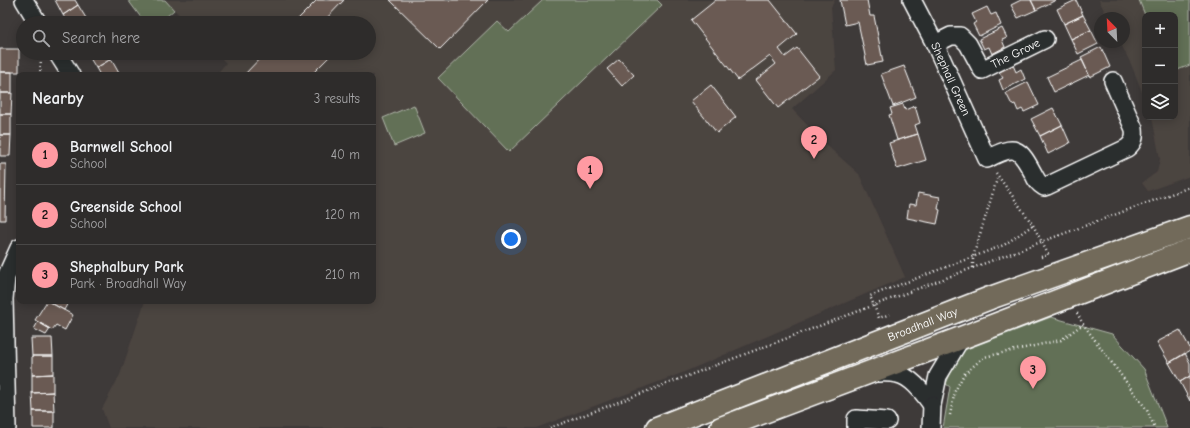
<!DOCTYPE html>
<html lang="en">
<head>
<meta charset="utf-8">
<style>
	:root { --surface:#2e2c2b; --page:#363433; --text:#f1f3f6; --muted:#a7a7a9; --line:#494847; --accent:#ff9aa2 }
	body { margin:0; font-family:"Comic Neue",sans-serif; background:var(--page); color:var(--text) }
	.controls { position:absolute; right:12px; top:12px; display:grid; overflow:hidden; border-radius:8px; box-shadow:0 2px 10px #0003 }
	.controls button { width:36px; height:36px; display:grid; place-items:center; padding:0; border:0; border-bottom:1px solid var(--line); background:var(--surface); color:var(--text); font:20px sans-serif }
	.compass { position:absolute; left:1094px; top:12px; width:36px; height:36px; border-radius:50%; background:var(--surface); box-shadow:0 2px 10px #0003; rotate:336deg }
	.you { position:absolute; left:511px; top:239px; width:14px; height:14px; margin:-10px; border:3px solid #fff; border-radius:50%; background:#1a73e8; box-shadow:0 0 0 6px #1a73e833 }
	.badge { display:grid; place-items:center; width:26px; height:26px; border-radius:50%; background:var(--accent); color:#111; font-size:13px; font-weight:700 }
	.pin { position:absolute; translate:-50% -33px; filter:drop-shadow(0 1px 2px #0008) }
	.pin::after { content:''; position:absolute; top:21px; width:14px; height:12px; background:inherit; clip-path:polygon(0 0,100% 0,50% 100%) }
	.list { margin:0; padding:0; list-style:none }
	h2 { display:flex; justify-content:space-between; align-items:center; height:52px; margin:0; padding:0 16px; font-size:17px }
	h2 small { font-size:13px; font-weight:400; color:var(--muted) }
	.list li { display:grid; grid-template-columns:26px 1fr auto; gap:12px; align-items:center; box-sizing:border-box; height:60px; padding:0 16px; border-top:1px solid var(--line) }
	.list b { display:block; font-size:15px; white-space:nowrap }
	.list p { margin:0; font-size:13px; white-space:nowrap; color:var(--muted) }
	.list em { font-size:13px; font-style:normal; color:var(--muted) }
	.icon { flex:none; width:22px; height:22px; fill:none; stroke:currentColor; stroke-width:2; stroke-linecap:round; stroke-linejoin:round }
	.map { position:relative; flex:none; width:1190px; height:428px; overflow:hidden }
	.search { position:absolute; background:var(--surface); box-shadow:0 2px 10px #0003; left:16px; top:16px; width:360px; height:44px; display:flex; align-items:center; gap:10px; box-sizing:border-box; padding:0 14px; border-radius:22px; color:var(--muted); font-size:15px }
	.panel { position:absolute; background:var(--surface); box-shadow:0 2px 10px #0003; left:16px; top:72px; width:360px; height:232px; border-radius:8px }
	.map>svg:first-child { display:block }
</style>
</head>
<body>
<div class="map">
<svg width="1190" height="428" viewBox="0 0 1190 428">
	<rect width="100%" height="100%" fill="#3e3a39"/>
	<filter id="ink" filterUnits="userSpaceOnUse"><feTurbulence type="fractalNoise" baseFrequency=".025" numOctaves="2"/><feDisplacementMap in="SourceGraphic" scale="8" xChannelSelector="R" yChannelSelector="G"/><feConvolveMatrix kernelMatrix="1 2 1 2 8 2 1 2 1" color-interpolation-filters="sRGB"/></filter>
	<g filter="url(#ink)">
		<path fill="#4c4440" d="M 165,0 L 835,0 L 831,7 L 836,70 L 792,109 L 824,143 L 859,174 L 905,277 L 682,373 L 536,428 L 109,428 L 102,409 L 120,375 L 145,301 L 373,301 L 373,75 L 216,75 L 226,63 L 216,53 L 369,53 L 369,23 L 187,23 Z
			M 1099,0 L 1190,0 L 1190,176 L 1148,191 L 1142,183 L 1157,172 L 1160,159 L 1152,117 L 1175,117 L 1175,15 L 1145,15 L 1145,99 L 1131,64 L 1120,42 L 1124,42 L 1124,18 L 1108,18 Z"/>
		<path fill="#626f56" stroke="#b0b7aa" d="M 128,0 L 165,0 L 174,10 L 159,23 L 145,23 Z
			M 543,0 L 657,0 L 662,5 L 509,152 L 438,78 L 497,21 L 509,32 Z
			M 1139,0 L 1190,0 L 1190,65 L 1175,71 L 1175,15 L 1145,15 Z
			M 414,105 L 425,133 L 394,146 L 383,118 Z
			M 1051,317 L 1112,334 L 1144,369 L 1165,422 L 1167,428 L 943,428 L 950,387 L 946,384 L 954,365 L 956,353 Z"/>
		<path fill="#6b5a52" stroke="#fff" d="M 55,0 L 75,0 L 78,5 L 63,15 Z
			M 317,0 L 344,0 L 322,23 L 294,23 Z
			M 390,0 L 488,0 L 440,49 Z
			M 716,0 L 770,0 L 797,34 L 779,49 L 785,57 L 797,48 L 819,76 L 778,108 L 756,80 L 776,64 L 770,56 L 738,80 L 691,20 Z
			M 840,0 L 867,0 L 870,16 L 874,16 L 883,62 L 867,65 L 858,22 L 845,25 Z
			M 1021,0 L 1031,0 L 1036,10 L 1018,18 L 1011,5 Z
			M 1031,0 L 1056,0 L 1036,10 Z
			M 1076,0 L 1083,15 L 1064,24 L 1057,9 Z
			M 78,5 L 89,23 L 68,23 L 63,15 Z
			M 987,7 L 991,15 L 996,13 L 1001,25 L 979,36 L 973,24 L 976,22 L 972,14 Z
			M 1083,15 L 1091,30 L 1071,39 L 1064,24 Z
			M 1002,28 L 1007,38 L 1002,40 L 1005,47 L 992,54 L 989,47 L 984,49 L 979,39 Z
			M 1091,30 L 1098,44 L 1078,54 L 1071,39 Z
			M 1101,47 L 1110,67 L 1090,77 L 1081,57 Z
			M 0,49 L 19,49 L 19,72 L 0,72 Z
			M 87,53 L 107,53 L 111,59 L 96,68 Z
			M 265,53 L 333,53 L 311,75 L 244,75 Z
			M 111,59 L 120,75 L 100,75 L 96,68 Z
			M 619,59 L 634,75 L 622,86 L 607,69 Z
			M 1082,60 L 1089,75 L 1054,92 L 1047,77 Z
			M 1013,65 L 1016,72 L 1021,69 L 1025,79 L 1003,90 L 999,80 L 1003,78 L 999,72 Z
			M 904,66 L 916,97 L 893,106 L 881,74 Z
			M 0,72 L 12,72 L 12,93 L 0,93 Z
			M 1028,82 L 1039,105 L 1024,112 L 1022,109 L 1018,111 L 1015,104 L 1012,105 L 1006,93 Z
			M 711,85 L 736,117 L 717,133 L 691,101 Z
			M 0,93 L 12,93 L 11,114 L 0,114 Z
			M 903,104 L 905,110 L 915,106 L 920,123 L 915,125 L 918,134 L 897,140 L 889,115 L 892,114 L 890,108 Z
			M 1053,108 L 1062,125 L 1040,136 L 1031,119 Z
			M 0,114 L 11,114 L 11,135 L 0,135 Z
			M 1062,125 L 1070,143 L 1048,154 L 1040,136 Z
			M 918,134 L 926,160 L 897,169 L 889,143 Z
			M 0,135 L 11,135 L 10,156 L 0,156 Z
			M 0,164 L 6,164 L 5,220 L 0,220 Z
			M 918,193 L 940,197 L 938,209 L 940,210 L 937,224 L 907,218 L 909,204 L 916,205 Z
			M 47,301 L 73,315 L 65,330 L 56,325 L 52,330 L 35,320 Z
			M 48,301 L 69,301 L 64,310 Z
			M 38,322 L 50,329 L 46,335 L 34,329 Z
			M 1180,330 L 1190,348 L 1190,351 L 1169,363 L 1157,342 Z
			M 31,338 L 52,338 L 53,356 L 32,356 Z
			M 1185,353 L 1190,363 L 1190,376 L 1180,382 L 1169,363 Z
			M 32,356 L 53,356 L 53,374 L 32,375 Z
			M 53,374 L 53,392 L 32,393 L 32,375 Z
			M 1190,376 L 1190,401 L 1180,382 Z
			M 53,392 L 54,411 L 33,411 L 32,393 Z
			M 33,411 L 54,411 L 54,428 L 33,428 Z"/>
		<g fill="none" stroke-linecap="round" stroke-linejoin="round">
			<g stroke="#fff" stroke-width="20">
				<g id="minor">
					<path d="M 24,0 L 38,23"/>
					<path id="s1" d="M 912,0 L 935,44 L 987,159 C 1016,144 1019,147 1034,175 C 1036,180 1039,184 1044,187 L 1047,186 L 1127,148 C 1134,142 1135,138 1134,129 L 1113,81"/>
					<path id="s2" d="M 935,44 L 951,36 L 960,36 L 968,44 L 982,70 L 1045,39"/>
					<path d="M 57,53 L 71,75"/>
					<path d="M 874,373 C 881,373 890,372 897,374 C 912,377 923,393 932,405 L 938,376 L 961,338"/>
					<path d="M 7,428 L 4,299 L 6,277 L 19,248"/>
					<path d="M 856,428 L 856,419 L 887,421"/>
					<path d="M 931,428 L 932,405"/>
				</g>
			</g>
			<g stroke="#fff" stroke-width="25">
				<g id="highway">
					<path id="s3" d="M 657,428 L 990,298 L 1190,227"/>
					<path d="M 721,428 L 961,338 L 1190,250"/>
				</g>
			</g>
			<path stroke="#fff" stroke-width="2.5" stroke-dasharray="1 3" stroke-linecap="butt" d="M 40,75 L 41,59
				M 996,173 L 1033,225 L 1049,256
				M 1041,257 L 1048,255
				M 973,268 L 973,257 L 998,176
				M 1077,313 L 1083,324 L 1147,410 L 1155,428
				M 890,314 L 879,318 L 870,296 L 1004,245 L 1033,225
				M 950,415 L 955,391 L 964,374 L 984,357 L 1061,340 L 1083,324
				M 550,428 L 1041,242 L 1190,187"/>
			<use href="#minor" stroke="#2a2d2e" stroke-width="17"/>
			<use href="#highway" stroke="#726b5a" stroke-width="22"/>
		</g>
	</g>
	<g text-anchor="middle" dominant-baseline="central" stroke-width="3" stroke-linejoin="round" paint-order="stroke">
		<g font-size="12" fill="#fff" stroke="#2a2d2e">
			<text stroke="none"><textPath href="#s2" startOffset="105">The Grove</textPath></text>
			<text stroke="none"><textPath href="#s1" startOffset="88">Shephall Green</textPath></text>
			<text stroke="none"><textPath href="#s3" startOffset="285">Broadhall Way</textPath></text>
		</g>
	</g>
</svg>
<div class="controls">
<button>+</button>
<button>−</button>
<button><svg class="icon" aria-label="layers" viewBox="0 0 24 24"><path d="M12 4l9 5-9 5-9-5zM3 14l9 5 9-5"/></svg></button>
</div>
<svg class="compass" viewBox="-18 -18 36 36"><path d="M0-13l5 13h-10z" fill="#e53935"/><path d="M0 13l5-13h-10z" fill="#a7a7a9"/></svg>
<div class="you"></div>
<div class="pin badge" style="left:590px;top:189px">1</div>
<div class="pin badge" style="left:814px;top:159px">2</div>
<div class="pin badge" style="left:1033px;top:389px">3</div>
<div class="search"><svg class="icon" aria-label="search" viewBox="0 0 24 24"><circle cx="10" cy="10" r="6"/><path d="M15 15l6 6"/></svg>Search here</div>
<section class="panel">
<h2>Nearby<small>3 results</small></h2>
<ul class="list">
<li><span class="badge">1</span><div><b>Barnwell School</b><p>School</p></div><em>40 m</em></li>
<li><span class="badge">2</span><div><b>Greenside School</b><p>School</p></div><em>120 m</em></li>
<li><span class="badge">3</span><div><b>Shephalbury Park</b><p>Park · Broadhall Way</p></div><em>210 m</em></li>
</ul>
</section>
</div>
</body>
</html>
